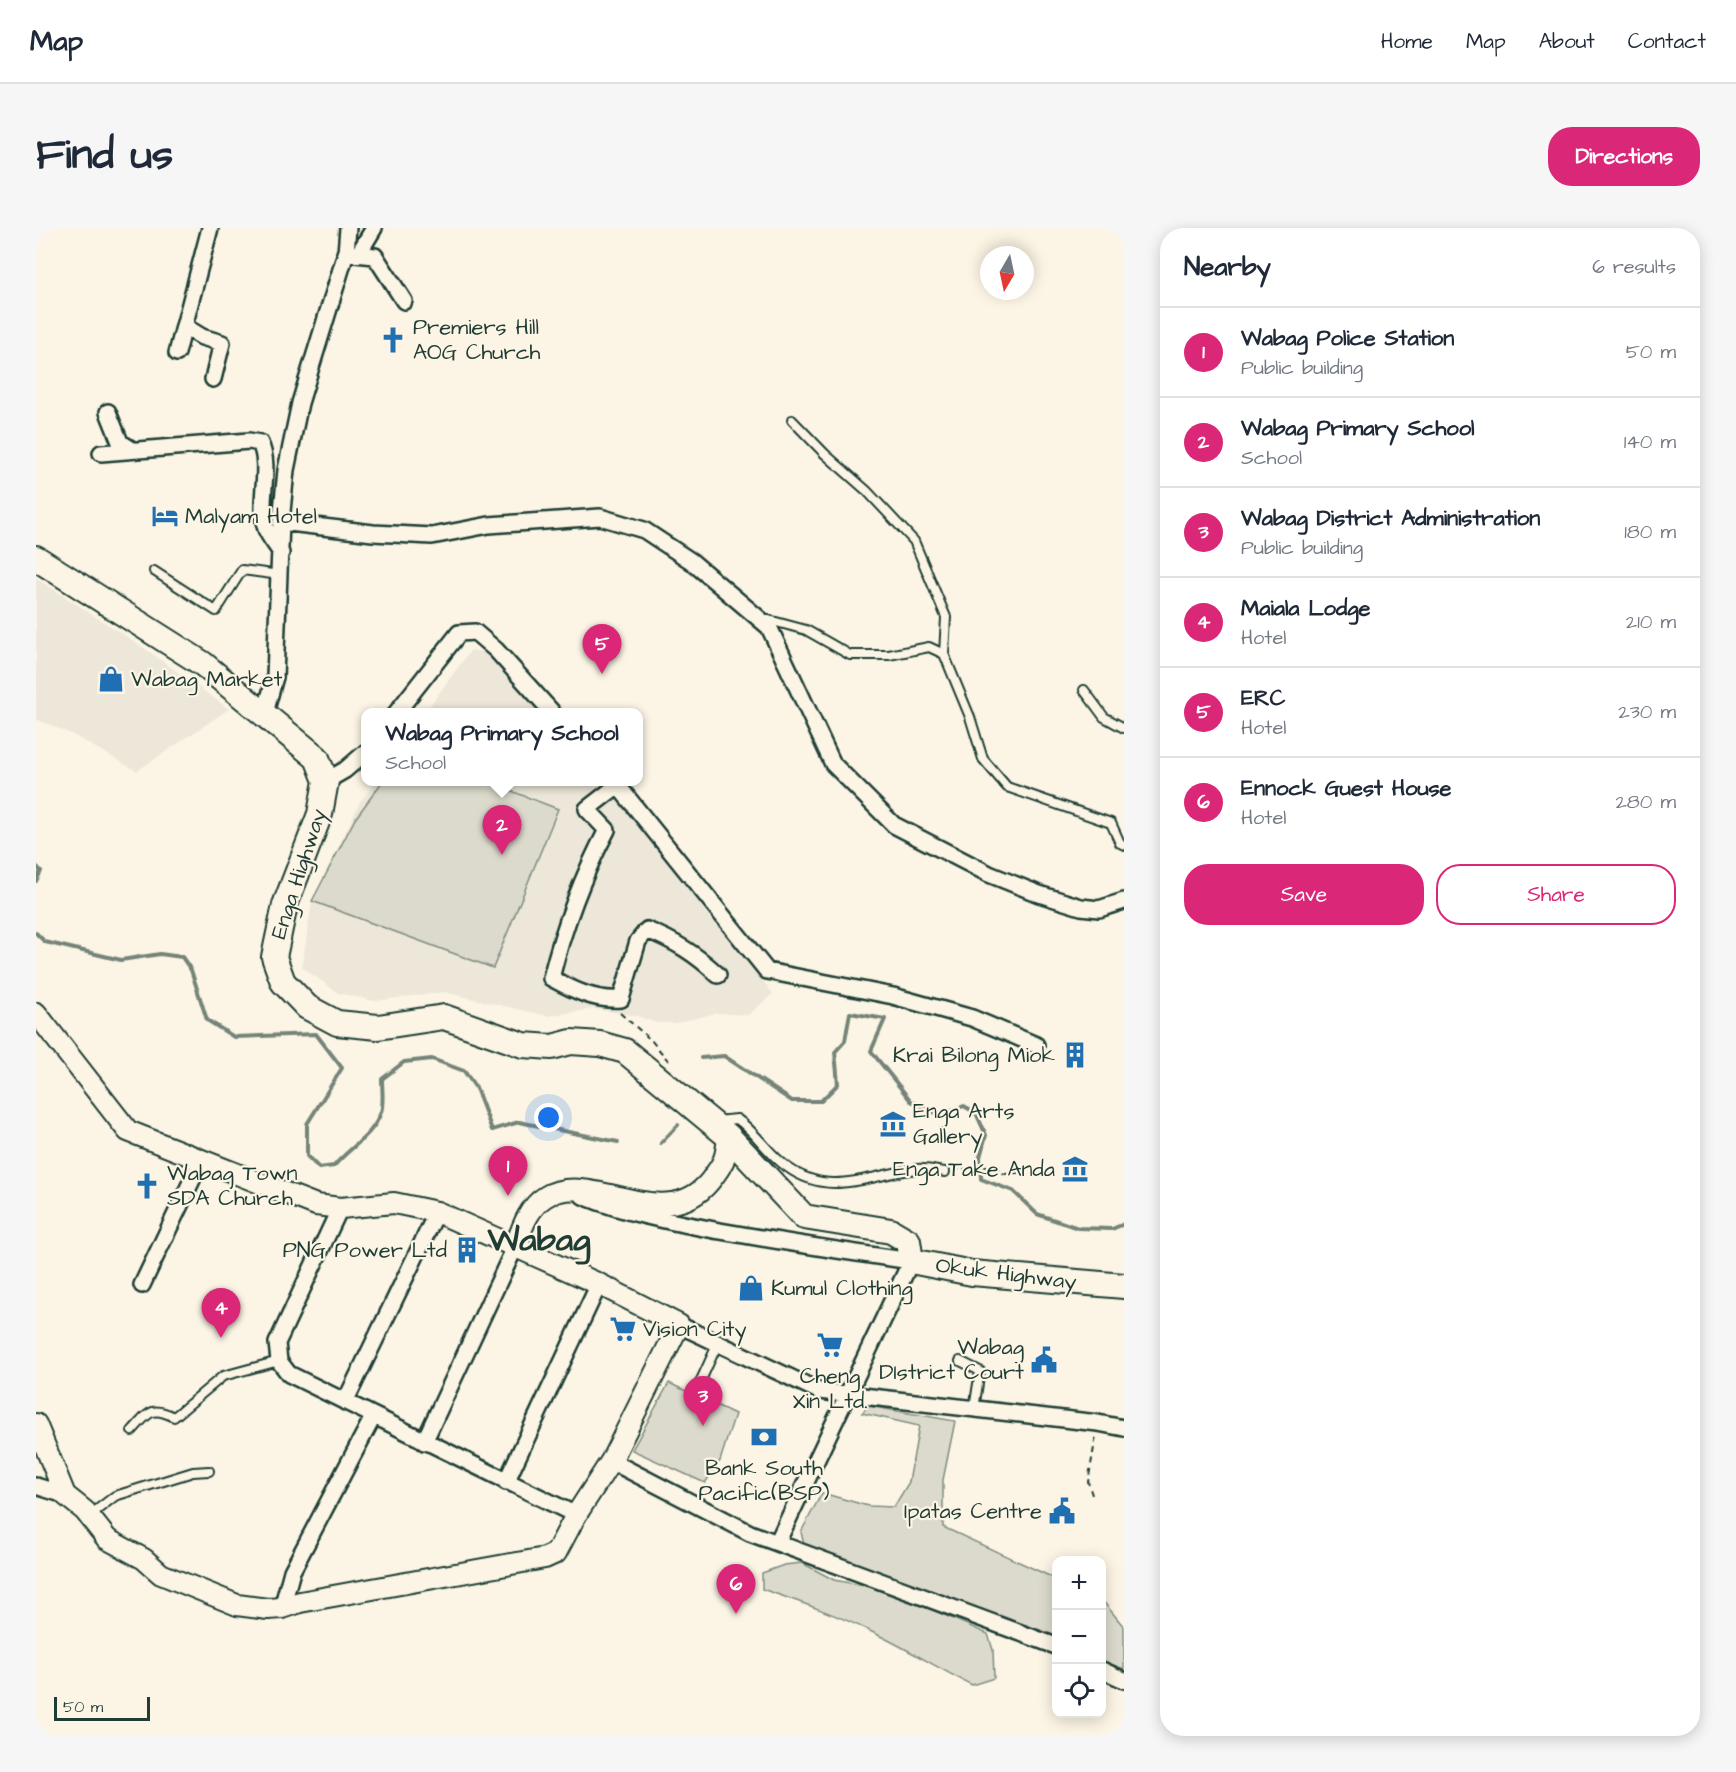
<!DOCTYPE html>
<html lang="en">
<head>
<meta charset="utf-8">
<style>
	:root { --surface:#fff; --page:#f6f6f7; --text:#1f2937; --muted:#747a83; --line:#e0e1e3; --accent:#db2777 }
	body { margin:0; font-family:"Architects Daughter",sans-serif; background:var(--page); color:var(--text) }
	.controls { position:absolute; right:18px; bottom:18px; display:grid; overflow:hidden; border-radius:12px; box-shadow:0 3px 15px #0003 }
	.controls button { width:54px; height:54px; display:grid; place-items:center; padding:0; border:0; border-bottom:2px solid var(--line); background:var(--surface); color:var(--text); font:30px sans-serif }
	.compass { position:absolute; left:944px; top:18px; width:54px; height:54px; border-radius:50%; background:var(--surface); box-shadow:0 3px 15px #0003; rotate:189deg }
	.scale { position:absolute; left:18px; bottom:15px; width:96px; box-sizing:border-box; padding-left:6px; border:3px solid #1f3d34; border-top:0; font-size:16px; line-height:21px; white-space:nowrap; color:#1f3d34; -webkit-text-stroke:4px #fcf5e5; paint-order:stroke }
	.you { position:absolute; left:513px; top:890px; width:21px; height:21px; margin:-15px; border:4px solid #fff; border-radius:50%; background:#1a73e8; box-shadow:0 0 0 9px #1a73e833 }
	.badge { display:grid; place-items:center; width:39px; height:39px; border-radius:50%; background:var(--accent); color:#fff; font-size:20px; font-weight:700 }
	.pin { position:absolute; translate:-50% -50px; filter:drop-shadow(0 2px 3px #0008) }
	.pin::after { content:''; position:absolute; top:32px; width:21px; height:18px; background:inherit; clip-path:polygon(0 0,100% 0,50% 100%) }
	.popup { position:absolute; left:325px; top:480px; width:282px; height:78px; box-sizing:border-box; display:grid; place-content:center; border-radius:12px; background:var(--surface); filter:drop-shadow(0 2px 4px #0005); font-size:20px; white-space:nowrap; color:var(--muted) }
	.popup b { font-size:22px; color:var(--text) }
	.popup::after { content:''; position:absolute; left:50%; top:100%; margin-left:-12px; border:12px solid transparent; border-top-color:var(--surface) }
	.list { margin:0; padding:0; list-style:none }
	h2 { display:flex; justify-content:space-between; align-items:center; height:78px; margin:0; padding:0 24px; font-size:26px }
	h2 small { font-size:20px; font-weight:400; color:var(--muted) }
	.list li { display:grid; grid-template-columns:39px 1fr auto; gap:18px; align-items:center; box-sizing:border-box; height:90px; padding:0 24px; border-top:2px solid var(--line) }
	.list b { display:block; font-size:22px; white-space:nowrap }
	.list p { margin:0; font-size:20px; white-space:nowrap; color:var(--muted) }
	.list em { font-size:20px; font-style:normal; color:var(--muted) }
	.actions { display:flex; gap:12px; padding:18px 24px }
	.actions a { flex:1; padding:14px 0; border:2px solid var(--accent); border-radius:24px; text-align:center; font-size:21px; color:var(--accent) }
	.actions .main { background:var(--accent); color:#fff }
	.icon { flex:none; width:33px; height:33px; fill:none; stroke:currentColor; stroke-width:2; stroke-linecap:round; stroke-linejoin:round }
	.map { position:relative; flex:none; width:1088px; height:1508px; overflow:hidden; border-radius:24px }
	header { display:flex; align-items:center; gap:36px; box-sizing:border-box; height:84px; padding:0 30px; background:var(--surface); border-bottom:2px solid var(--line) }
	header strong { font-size:28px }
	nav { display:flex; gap:33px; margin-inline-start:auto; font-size:21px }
	.intro { display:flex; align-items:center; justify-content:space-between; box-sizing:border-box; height:144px; padding:0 36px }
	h1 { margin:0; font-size:42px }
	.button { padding:15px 27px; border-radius:24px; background:var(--accent); color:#fff; font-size:21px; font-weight:700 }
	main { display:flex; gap:36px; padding:0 36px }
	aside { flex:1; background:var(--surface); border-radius:24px; box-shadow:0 3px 15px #0003 }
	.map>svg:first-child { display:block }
</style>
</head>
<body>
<header>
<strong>Map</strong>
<nav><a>Home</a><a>Map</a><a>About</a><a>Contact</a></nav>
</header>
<div class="intro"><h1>Find us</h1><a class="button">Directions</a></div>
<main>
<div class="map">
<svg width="1088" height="1508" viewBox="0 0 1088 1508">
	<rect width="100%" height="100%" fill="#fcf5e5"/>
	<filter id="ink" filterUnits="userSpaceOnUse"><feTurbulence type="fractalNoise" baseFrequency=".0167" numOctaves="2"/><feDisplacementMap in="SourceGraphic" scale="12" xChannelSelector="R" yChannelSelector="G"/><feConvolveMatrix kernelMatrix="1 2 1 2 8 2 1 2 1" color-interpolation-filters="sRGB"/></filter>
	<g filter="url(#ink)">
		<path fill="#ece7d8" d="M 0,350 L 108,420 L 193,481 L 101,543 L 35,506 L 0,491 Z
			M 435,422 L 453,425 L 511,484 L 389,484 Z
			M 339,554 L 574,554 L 599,582 L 737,766 L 712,787 L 680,785 L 640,795 L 620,795 L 601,788 L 558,781 L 511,788 L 408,764 L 338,773 L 302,765 L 266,739 L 276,673 L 324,574 Z"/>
		<path fill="#dcdacc" stroke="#7e8c80" stroke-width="1.5" d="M 346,554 L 452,554 L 522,581 L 457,740 L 276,673 L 319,591 Z
			M 633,1155 L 699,1186 L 684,1233 L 669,1255 L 596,1222 Z
			M 832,1178 L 919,1193 L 907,1252 L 907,1299 L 1020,1351 L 1020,1411 L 768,1317 L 765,1304 L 786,1265 L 832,1278 L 858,1279 L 873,1254 L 883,1198 L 826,1185 Z
			M 766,1335 L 798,1352 L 851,1362 L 952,1406 L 957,1422 L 958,1450 L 936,1457 C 903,1441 872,1421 838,1405 C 802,1387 764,1374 726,1361 L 726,1345 L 748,1337 Z
			M 1066,1372 L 1088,1399 L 1088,1441 L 1066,1433 Z"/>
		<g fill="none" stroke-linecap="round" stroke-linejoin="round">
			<path stroke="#758479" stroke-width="4" d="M 0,638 L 5,643 L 0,653
				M 0,705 L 9,714 L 85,732 L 124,726 L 146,729 L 155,742 L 171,792 L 198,809 L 280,806 L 306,840 L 271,896 L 271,928 L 283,940 L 298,938 C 314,919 337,908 345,884 C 348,875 346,861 346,851 L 368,834 L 396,831 L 428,843 L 440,860 L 456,902 L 483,894 L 582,914
				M 665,830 L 688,828 L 756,873 L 785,873 L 802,856 L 799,824 L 809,813 L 814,785 L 849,791 L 835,823 L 875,873 L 904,887 L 928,878 L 940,885 L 950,907 L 944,929 L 945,951 L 977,963 L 1001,986 L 1042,1000 L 1076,1001 L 1088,996
				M 625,915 L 642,897"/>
			<g stroke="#1f3d34" stroke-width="12">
				<path id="service" d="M 756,192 L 789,226 L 831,263 L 878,313 L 910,389 L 908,426
					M 118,343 L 180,383 L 206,342 L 244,347
					M 729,391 L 770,402 L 814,427 L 853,427 L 893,419 L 908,426 L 934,489 L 947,531 L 971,559 L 1075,595 L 1084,615 L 1088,617
					M 1048,462 L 1068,489 L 1088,500
					M 681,893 L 701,891 C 720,904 732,926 751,939 C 795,971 835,946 881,941 C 890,940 900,943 909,944
					M 924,1133 L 944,1143 L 938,1181
					M 660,1163 L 682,1115
					M 96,1203 C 112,1186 114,1177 138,1189 L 187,1148 L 243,1133
					M 53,1288 L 79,1268 L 157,1244 L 173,1243"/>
			</g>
			<g stroke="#1f3d34" stroke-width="20">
				<path id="minor" d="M 309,25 L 339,28 L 368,73
					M 323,25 L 338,0
					M 148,98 L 166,109 L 186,115 L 177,151
					M 141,125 L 174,0
					M 72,184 L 84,214 L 95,221
					M 65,225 L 213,213 L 224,215 C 236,240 221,274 230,301 C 233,309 241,318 245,325
					M 245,294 L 337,305 L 396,308 L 453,297 L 564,289 L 608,302 L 655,333 L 733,399 L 797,536 L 858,597 L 953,646 L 1003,666 L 1045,679 L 1063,681 L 1088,673
					M 361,484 L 423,405 L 439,404 L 460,422 L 516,484
					M 229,485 L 239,449 L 245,294 L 250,242 L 264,175 L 310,25 L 312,0
					M 290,553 L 309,542 L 330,524
					M 579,554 L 731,743 L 857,768 L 936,790 L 1000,817
					M 582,557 L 551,581 L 571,602 C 546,649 528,698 515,750 C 537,762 559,773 585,771 L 602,713 L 611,702 C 639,713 660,726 682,747
					M 547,968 C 591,986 637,994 684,1003 C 748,1014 811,1024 875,1033 L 741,1315
					M 304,980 L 241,1115 L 243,1133 L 253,1146 L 540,1287
					M 106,1057 L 165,933
					M 643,1097 L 783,1163 L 1062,1195 L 1088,1200
					M 309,1174 L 401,984
					M 388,1214 L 479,1019
					M 575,1233 L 714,1305 L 1020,1418
					M 470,1254 L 563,1056
					M 0,1258 L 29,1267
					M 246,1380 L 256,1343 L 337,1189
					M 1066,1442 L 1088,1452"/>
			</g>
			<g stroke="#1f3d34" stroke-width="24">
				<path id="tertiary" d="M 0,785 L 92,903 L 280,977 L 304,980 L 358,975 L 401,984 L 563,1056 L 643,1097 L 575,1233 L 540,1287 L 520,1325 L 509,1330 L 264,1374 L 246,1380 L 232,1381 L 201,1377 L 125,1346 L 108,1331 L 71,1311 L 49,1283 L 29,1267 L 0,1196
					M 479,1019 C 486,1000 492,980 509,969 C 555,940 629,1009 674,953 C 688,935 690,931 692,908"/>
			</g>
			<g stroke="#1f3d34" stroke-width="28">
				<path id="primary" d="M 0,330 L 167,436 L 281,530 L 290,553 L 284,586 L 249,677 L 238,729 L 247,754 L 271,779 L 301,795 L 342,799 L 408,789 L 487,817 L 516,819 L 535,814 L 564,816 L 589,823 L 692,908 L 768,989 L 855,1003 L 872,1013 L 875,1033 L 936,1045 L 1088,1058"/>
			</g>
			<path stroke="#1f3d34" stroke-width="2" stroke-dasharray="6 4.5" stroke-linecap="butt" d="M 584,785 L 615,812 L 635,836
				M 917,942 L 959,938 L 968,946 L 991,944
				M 1056,1267 L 1052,1254 L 1060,1208"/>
			<use href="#service" stroke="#fcf5e5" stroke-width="8"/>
			<use href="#minor" stroke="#fcf5e5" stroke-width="15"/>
			<use href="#tertiary" stroke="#fcf5e5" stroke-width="20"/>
			<use href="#primary" stroke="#fcf5e5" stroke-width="24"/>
		</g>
	</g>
	<defs>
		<g id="church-bare" transform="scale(2.07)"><path d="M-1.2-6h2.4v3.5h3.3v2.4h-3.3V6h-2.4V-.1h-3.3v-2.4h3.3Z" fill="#1f6fb2" stroke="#fcf5e5" stroke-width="2.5" paint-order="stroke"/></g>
		<g id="hotel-bare" transform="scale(2.07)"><path d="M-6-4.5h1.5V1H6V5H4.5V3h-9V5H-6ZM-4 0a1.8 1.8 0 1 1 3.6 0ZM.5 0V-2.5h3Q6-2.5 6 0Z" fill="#1f6fb2" stroke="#fcf5e5" stroke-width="2.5" paint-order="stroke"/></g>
		<g id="shop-bare" transform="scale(2.07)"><path d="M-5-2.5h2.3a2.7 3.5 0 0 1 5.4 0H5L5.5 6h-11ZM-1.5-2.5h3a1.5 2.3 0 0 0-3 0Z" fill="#1f6fb2" stroke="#fcf5e5" stroke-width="2.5" paint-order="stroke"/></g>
		<g id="building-bare" transform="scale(2.07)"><path d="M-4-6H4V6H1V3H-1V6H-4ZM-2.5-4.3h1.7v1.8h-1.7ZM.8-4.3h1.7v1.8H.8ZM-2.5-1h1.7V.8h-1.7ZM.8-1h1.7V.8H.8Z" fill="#1f6fb2" stroke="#fcf5e5" stroke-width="2.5" paint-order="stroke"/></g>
		<g id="museum-bare" transform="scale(2.07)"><path d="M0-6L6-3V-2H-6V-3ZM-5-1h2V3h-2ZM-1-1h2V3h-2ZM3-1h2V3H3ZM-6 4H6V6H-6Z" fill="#1f6fb2" stroke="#fcf5e5" stroke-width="2.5" paint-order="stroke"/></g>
		<g id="supermarket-bare" transform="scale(2.07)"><path d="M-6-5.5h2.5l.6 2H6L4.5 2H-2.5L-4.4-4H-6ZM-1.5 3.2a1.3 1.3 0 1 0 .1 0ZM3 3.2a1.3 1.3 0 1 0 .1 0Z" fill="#1f6fb2" stroke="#fcf5e5" stroke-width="2.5" paint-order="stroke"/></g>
		<g id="civic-bare" transform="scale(2.07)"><path d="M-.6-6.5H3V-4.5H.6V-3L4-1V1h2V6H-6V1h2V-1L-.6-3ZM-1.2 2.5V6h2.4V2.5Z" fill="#1f6fb2" stroke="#fcf5e5" stroke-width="2.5" paint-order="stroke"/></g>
		<g id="bank-bare" transform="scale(2.07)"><path d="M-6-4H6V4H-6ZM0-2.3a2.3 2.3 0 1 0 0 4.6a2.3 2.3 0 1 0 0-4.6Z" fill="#1f6fb2" stroke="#fcf5e5" stroke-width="2.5" paint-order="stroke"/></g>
	</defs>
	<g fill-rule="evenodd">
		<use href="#church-bare" x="357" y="112"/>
		<use href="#hotel-bare" x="129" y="288"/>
		<use href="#shop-bare" x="75" y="451"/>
		<use href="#building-bare" x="1039" y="827"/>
		<use href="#museum-bare" x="857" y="896"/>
		<use href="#museum-bare" x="1039" y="941"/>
		<use href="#church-bare" x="111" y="958"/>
		<use href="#building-bare" x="431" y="1022"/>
		<use href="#shop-bare" x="715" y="1060"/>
		<use href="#supermarket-bare" x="587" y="1101"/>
		<use href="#supermarket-bare" x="794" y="1117"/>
		<use href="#civic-bare" x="1008" y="1132"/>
		<use href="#bank-bare" x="728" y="1209"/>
		<use href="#civic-bare" x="1026" y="1283"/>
	</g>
	<g text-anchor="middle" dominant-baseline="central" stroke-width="4.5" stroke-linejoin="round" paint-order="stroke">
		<g font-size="22" fill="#1f3d34" stroke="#fcf5e5" text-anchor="start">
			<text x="377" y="99">Premiers Hill<tspan x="377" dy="25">AOG Church</tspan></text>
			<text x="149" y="288">Malyam Hotel</text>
			<text x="95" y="451">Wabag Market</text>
			<text x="1019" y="827" text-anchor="end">Krai Bilong Miok</text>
			<text x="877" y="883">Enga Arts<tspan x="877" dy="25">Gallery</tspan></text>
			<text x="1019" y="941" text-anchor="end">Enga Take Anda</text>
			<text x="131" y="945">Wabag Town<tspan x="131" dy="25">SDA Church</tspan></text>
			<text x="411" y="1022" text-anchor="end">PNG Power Ltd</text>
			<text x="735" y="1060">Kumul Clothing</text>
			<text x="607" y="1101">Vision City</text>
			<text x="988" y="1119" text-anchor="end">Wabag<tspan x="988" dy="25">DIstrict Court</tspan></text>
			<text x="794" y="1148" text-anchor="middle">Cheng<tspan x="794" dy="25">Xin Ltd.</tspan></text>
			<text x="728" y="1240" text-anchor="middle">Bank South<tspan x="728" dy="25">Pacific(BSP)</tspan></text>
			<text x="1006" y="1283" text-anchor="end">Ipatas Centre</text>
		</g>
		<g font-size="22" fill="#1f3d34" stroke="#fcf5e5">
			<text transform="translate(263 646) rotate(-72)">Enga Highway</text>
			<text transform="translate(970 1046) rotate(7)">Okuk Highway</text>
		</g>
		<g font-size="34" font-weight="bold" fill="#1f3d34" stroke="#fcf5e5">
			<text x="503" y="1012">Wabag</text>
		</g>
	</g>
</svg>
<div class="controls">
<button>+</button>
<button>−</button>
<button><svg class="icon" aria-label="locate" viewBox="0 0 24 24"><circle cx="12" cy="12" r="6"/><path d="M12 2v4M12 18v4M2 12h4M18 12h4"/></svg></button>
</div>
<svg class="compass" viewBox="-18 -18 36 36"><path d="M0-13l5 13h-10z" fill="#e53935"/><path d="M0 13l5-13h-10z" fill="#747a83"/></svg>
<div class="scale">50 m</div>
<div class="you"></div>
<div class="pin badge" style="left:472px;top:968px">1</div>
<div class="pin badge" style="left:466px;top:627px">2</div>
<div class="popup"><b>Wabag Primary School</b>School</div>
<div class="pin badge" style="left:667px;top:1198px">3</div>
<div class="pin badge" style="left:185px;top:1110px">4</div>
<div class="pin badge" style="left:566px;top:446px">5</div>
<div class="pin badge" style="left:700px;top:1386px">6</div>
</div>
<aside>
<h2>Nearby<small>6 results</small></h2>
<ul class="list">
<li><span class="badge">1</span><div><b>Wabag Police Station</b><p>Public building</p></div><em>50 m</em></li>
<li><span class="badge">2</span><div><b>Wabag Primary School</b><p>School</p></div><em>140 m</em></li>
<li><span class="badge">3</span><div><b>Wabag District Administration</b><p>Public building</p></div><em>180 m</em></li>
<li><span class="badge">4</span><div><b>Maiala Lodge</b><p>Hotel</p></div><em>210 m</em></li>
<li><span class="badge">5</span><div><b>ERC</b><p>Hotel</p></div><em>230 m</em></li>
<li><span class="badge">6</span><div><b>Ennock Guest House</b><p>Hotel</p></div><em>280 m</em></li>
</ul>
<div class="actions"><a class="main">Save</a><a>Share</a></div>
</aside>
</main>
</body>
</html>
